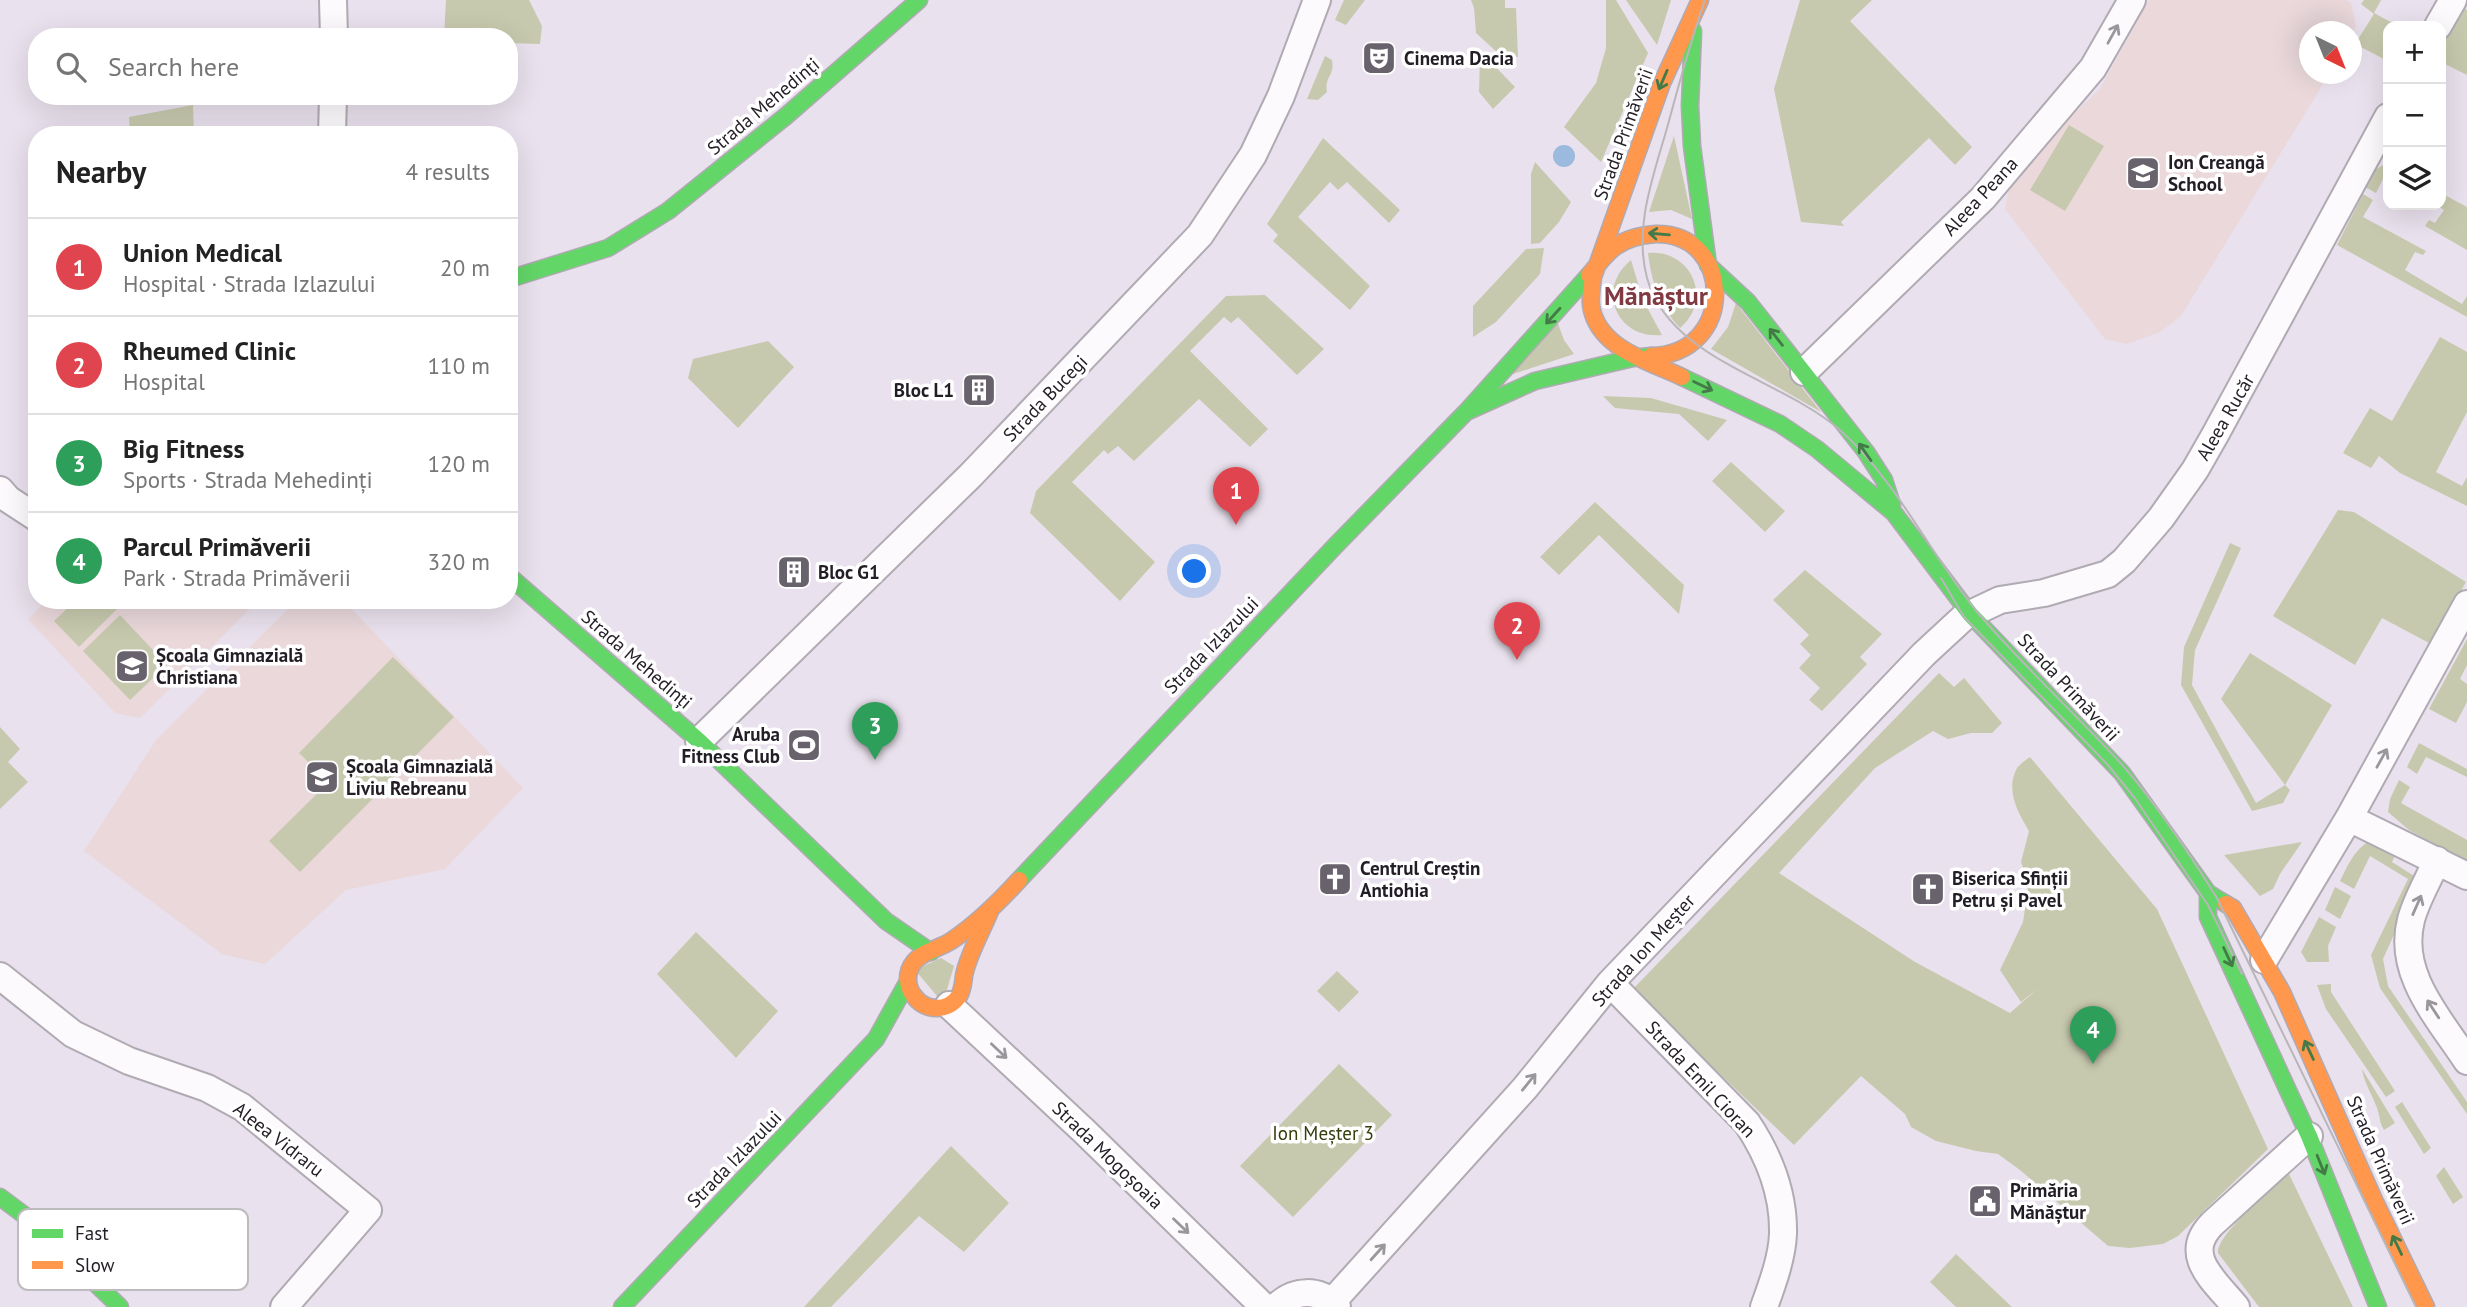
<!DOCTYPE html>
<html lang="en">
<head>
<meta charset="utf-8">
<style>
	:root { --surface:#fff; --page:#f2f2f2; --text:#222; --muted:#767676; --line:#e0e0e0; --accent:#d93025 }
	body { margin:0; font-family:"PT Sans",sans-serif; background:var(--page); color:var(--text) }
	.controls { position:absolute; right:21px; top:21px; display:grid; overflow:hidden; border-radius:14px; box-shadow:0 7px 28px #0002 }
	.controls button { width:63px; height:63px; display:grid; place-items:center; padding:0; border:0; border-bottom:2px solid var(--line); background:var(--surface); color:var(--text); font:35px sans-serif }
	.compass { position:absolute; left:2299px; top:21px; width:63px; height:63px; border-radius:50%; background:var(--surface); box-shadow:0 7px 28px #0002; rotate:137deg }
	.you { position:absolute; left:1195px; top:572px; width:24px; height:24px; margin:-18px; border:5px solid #fff; border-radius:50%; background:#1a73e8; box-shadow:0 0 0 10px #1a73e833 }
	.badge { display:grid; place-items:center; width:46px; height:46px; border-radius:50%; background:var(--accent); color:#fff; font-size:23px; font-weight:700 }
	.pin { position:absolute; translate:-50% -58px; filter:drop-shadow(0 2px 4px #0008) }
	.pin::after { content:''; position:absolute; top:37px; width:24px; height:21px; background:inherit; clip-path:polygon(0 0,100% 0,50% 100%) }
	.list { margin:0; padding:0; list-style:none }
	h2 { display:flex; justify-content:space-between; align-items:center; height:91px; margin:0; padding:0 28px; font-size:30px }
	h2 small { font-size:23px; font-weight:400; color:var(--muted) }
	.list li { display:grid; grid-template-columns:46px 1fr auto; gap:21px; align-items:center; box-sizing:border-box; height:98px; padding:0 28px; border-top:2px solid var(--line) }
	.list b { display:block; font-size:26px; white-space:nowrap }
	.list p { margin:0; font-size:23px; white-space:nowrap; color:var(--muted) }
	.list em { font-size:23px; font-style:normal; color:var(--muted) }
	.icon { flex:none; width:38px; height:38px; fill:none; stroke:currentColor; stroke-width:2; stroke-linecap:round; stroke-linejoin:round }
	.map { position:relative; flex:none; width:2467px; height:1307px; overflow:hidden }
	.search { position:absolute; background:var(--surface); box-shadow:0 7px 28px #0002; left:28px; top:28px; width:490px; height:77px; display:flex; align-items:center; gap:18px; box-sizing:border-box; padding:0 24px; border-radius:28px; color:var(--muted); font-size:26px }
	.panel { position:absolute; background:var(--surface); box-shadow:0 7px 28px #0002; left:28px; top:126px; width:490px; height:483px; border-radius:28px }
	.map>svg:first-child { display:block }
</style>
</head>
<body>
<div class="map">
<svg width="2467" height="1307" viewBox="0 0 2467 1307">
	<rect width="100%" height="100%" fill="#e9e1ed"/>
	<path fill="#ead8db" d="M 2149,0 L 2347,0 L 2351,3 L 2356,26 L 2352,33 L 2310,32 L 2310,74 L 2328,74 L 2317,94 L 2181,316 L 2160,332 L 2127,344 L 2105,339 L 2005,209 L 2010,184 L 2025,161 L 2100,89 Z
		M 47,600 L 259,600 L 140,718 L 115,713 L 28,619 Z
		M 297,600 L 343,600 L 523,788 L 445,869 L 346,890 L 265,964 L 222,954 L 84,851 L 156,740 Z"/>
	<path fill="#c7c9ae" d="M 446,0 L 529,0 L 542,26 L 540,44 L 509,43 L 509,37 L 444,37 Z
		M 1344,0 L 1365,0 L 1346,25 L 1335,20 Z
		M 1471,0 L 1505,0 L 1505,8 L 1516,8 L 1518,57 L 1511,56 L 1511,65 L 1476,33 L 1474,8 Z
		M 1606,0 L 1616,0 L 1648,53 L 1601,162 L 1564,127 L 1596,83 L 1606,48 Z
		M 1626,0 L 1671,0 L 1657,45 L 1628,3 Z
		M 1800,0 L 1872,0 L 1850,21 L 1972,147 L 1955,165 L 1929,138 L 1841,222 L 1844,226 L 1801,222 L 1774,89 Z
		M 2364,0 L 2381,0 L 2374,13 L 2398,26 L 2388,26 L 2388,65 L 2382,58 L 2355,44 L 2374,14 L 2361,4 Z
		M 2463,7 L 2467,10 L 2467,75 L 2443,63 L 2441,65 L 2441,48 Z
		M 1325,56 L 1332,60 C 1335,77 1324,76 1327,92 L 1318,100 L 1307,99 Z
		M 1486,57 L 1515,87 L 1493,109 L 1479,92 L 1480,58 Z
		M 193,105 L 194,135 L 130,135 L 129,117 Z
		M 2069,125 L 2104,146 L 2065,211 L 2030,190 Z
		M 1674,136 L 1692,219 L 1671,210 L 1649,212 Z
		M 1323,138 L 1400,210 L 1389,223 L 1347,182 L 1338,190 L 1330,182 L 1298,217 L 1370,286 L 1350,310 L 1273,241 L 1278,235 L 1267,224 Z
		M 1535,162 L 1571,202 L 1559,222 L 1540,243 L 1531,244 L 1531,174 Z
		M 2383,165 L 2388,165 L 2388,179 L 2384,177 L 2376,193 L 2365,187 L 2375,170 Z
		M 2441,193 L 2467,207 L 2467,250 L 2425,226 L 2429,220 L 2435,223 L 2444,210 L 2436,205 L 2441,205 Z
		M 2363,194 L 2373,200 L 2363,217 L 2426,251 L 2423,255 L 2415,252 L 2405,270 L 2462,304 L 2467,296 L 2467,317 L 2337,245 Z
		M 1544,248 L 1540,274 L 1496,322 L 1473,337 L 1473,306 L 1526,249 Z
		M 1648,253 C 1691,249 1714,299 1680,328 C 1660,307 1651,281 1648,253 Z
		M 1631,260 L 1643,300 L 1662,335 C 1617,340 1595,289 1631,260 Z
		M 1265,295 L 1324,349 L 1297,375 L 1238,317 L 1231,323 L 1224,317 L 1190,351 L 1268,429 L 1250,447 L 1199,399 L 1134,461 L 1118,446 L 1108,454 L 1104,450 L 1072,482 L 1155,562 L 1120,601 L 1030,513 L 1036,491 L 1226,296 Z
		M 1736,303 L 1821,412 L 1711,349 L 1728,327 Z
		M 1557,321 L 1564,340 L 1574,354 L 1501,378 Z
		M 2440,337 L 2467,352 L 2467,412 L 2436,472 L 2462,486 L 2467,477 L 2467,506 L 2400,473 L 2379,456 L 2371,468 L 2343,453 L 2370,408 L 2392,421 Z
		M 768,341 L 794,367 L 738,428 L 688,378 L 693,359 Z
		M 1603,396 L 1651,398 L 1727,420 L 1708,441 L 1679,414 L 1615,408 Z
		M 1731,462 L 1785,511 L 1765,532 L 1712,481 Z
		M 1595,502 L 1684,585 L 1679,614 L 1599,535 L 1559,575 L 1540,557 Z
		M 2338,510 L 2354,512 L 2466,582 L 2431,644 L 2382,618 L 2355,665 L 2273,616 Z
		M 2230,543 L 2241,548 L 2195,650 L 2192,685 L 2256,803 L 2285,785 L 2221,699 L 2250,653 L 2332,705 L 2285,785 L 2290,790 L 2283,803 L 2252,811 L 2181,685 L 2184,647 Z
		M 1805,570 L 1882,634 L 1860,657 L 1867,664 L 1822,711 L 1809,700 L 1820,688 L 1799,668 L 1811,655 L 1800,644 L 1809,635 L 1773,600 Z
		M 76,600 L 126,600 L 79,647 L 54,621 Z
		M 120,615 L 167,665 L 130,700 L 83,651 Z
		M 2467,639 L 2467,665 L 2460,679 L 2467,684 L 2467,702 L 2456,723 L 2429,709 Z
		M 393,657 L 454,717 L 300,872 L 269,841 L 329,782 L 299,753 Z
		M 1939,673 L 1954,687 L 1964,678 L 2002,723 L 1992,733 L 1971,733 L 1948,739 L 1933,731 L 1875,768 L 1779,873 L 1915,962 L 2010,1013 L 2037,989 L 2021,1002 L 2000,970 L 2023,922 L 2029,883 L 2021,862 L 2029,831 C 2018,813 2005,790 2017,768 C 2020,764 2026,760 2030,757 L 2157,909 L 2268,1149 L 2178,1236 L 2163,1244 L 2130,1248 L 2108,1246 L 2020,1170 L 1998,1154 L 1976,1151 L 1936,1141 L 1911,1127 L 1905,1114 L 1861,1076 L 1794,1145 L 1632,990 Z
		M 0,727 L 20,749 L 8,762 L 28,782 L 0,809 Z
		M 2419,743 L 2467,769 L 2467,777 L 2426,757 L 2417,774 L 2407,767 Z
		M 2399,780 L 2410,787 L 2401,803 L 2467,840 L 2467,863 L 2409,830 L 2388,812 L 2390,799 Z
		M 2374,838 L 2398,849 L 2392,862 L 2419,879 L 2383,959 L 2388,986 L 2467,1102 L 2467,1114 L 2380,988 L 2371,955 L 2408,879 L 2370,856 L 2354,889 L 2340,881 C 2349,863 2355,848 2374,838 Z
		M 2302,842 L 2280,874 L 2273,889 L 2260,896 L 2224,855 Z
		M 2335,887 L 2351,896 L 2340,919 L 2325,910 Z
		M 2319,917 L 2336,927 L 2328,946 L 2329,962 L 2307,962 L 2301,952 Z
		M 696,932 L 778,1011 L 736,1058 L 657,974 Z
		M 941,958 L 954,966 L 943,1003 L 915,970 Z
		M 1337,971 L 1359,992 L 1339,1012 L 1317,991 Z
		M 2331,984 L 2331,992 L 2395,1091 L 2386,1097 L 2326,1009 L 2317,985 Z
		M 1339,1064 L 1392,1115 L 1293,1217 L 1240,1166 Z
		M 2362,1069 L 2395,1123 L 2384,1130 C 2379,1122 2380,1116 2377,1108 C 2372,1094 2364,1083 2362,1069 Z
		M 2402,1102 L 2431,1148 L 2424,1154 L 2395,1107 Z
		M 951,1146 L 1009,1203 L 964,1252 L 919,1216 L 831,1307 L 804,1307 Z
		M 2444,1167 L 2463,1197 L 2453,1204 L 2436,1176 Z
		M 2289,1174 L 2353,1307 L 2259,1307 L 2218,1253 C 2217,1233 2273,1189 2289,1174 Z
		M 1956,1254 L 2012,1307 L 1956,1307 L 1930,1282 Z"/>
	<path fill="#9cbadd" d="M1553 156a11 11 0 1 1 22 0a11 11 0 1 1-22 0Z"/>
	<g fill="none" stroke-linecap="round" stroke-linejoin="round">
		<g stroke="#b0aab3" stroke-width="30">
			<path id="street" d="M 333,0 L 334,37
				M 2438,26 L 2453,0
				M 332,135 L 333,96
				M 1804,372 L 1983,198 L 2093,68 L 2132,0
				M 0,490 L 8,499 L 37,518
				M 699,741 L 971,475 L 1200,235 L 1253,155 L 1281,96 L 1317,0
				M 2349,818 L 2467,876
				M 2437,860 C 2429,879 2416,900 2411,920 C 2397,974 2439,1018 2467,1061
				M 2264,960 L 2349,818 L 2467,604
				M 0,976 L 73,1034 L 129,1061 L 207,1088 L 242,1107 L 368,1210 L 284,1307
				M 1610,983 L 1747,1123 C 1769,1156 1784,1193 1783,1234 C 1782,1258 1772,1285 1764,1307
				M 949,1005 L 1085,1132 L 1264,1307
				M 1332,1302 L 1525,1088 L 1610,983 L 1924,654 L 1964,617 L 2000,600 L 2044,593 L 2108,574 L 2124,561 L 2161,518 L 2195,470 L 2215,435 L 2388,117
				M 1276,1307 C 1294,1289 1319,1288 1337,1307
				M 2236,1307 C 2215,1281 2181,1256 2212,1224 L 2309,1136"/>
		</g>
		<g stroke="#b0aab3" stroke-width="19">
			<path id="fast" d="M 1693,31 L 1690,106 L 1692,146 L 1708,265 L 1748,302 L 1866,452 L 1884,480 L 1892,505
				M 509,279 L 608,248 L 668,211 L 786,116 L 919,0
				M 1682,377 L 1780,424 L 1817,449 L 1894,513 L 1970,614 L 2122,773 L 2208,893 L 2226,904
				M 1466,412 L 1535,381 L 1633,358 L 1651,356
				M 509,576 L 699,741 L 886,921 L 931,952
				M 1019,880 L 1337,544 L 1466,412 L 1589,275
				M 2208,893 L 2208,917 L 2309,1136 L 2378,1307
				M 0,1197 L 28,1218 L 120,1307
				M 622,1307 L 876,1039 L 907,983"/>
		</g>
		<g stroke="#b0aab3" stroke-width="19">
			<path id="slow" d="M 1589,275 C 1597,266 1605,254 1615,247 C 1627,238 1641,235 1656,234 C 1735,233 1736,355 1651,356
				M 1682,377 C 1648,361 1597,348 1591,305 C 1590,296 1592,286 1593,277 L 1662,83 L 1700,0
				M 2226,904 L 2233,908 L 2282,992 L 2375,1202 L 2426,1307
				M 990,911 C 983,929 967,957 964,976 C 963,983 963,989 959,996 C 948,1012 925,1012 914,996 C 906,986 906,972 914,962 C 922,952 940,948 951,941 C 977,924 998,903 1019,880"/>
		</g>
		<use href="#street" stroke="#fcfafc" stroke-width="26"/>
		<use href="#fast" stroke="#63d668" stroke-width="16"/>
		<use href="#slow" stroke="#ff974d" stroke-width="16"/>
		<path stroke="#b9b6b9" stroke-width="2" d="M 1705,0 C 1691,40 1680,80 1669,121 C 1655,172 1633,225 1647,278 C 1670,360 1780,378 1840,430 C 1897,481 1930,554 1978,613 C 2024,667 2077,715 2124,767 C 2159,807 2189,853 2217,898 L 2416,1307
			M 1941,578 L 1964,617 L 2107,764 L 2134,797 L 2208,905 L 2242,974"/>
	</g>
	<defs><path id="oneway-shaft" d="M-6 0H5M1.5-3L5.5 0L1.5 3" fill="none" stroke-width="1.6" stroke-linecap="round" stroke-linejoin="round" transform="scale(1.75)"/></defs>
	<g stroke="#9a979c">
		<use href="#oneway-shaft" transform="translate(2113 34) rotate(-61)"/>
		<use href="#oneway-shaft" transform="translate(2382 758) rotate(-61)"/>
		<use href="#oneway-shaft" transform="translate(2417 905) rotate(-66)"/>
		<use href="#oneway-shaft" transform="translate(2433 1009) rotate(-123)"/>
		<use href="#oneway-shaft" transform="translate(999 1051) rotate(43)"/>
		<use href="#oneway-shaft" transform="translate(1529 1082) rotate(-51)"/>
		<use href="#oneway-shaft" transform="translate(1181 1226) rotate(44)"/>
		<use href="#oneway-shaft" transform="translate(1378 1252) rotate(-48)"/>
	</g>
	<g stroke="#437a47">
		<use href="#oneway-shaft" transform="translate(1663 80) rotate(113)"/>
		<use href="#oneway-shaft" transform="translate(1659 234) rotate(-175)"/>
		<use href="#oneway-shaft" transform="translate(1553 316) rotate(132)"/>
		<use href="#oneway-shaft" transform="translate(1776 337) rotate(-128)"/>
		<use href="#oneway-shaft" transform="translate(1703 386) rotate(26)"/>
		<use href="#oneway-shaft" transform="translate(1865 452) rotate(-125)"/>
		<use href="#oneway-shaft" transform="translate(2228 957) rotate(65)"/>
		<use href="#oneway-shaft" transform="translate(2309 1050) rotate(-115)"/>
		<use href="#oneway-shaft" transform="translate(2321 1165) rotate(68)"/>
		<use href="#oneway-shaft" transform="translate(2397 1245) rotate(-116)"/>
	</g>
	<defs>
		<g id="theatre-square" transform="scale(1.75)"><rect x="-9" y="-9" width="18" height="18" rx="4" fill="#68626c" stroke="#fff"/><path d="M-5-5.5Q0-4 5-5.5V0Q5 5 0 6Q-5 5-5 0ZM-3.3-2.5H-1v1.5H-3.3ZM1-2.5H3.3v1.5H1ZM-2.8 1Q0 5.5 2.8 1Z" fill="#fff"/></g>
		<g id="school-square" transform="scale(1.75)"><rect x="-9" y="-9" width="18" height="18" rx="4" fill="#68626c" stroke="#fff"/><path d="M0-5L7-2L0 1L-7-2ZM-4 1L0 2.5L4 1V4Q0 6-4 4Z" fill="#fff"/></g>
		<g id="building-square" transform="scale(1.75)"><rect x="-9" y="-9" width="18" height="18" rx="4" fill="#68626c" stroke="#fff"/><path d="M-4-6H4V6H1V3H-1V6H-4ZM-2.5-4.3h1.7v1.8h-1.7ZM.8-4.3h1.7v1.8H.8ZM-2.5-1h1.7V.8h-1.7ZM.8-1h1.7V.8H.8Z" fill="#fff"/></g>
		<g id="stadium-square" transform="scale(1.75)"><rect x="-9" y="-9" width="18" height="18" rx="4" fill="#68626c" stroke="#fff"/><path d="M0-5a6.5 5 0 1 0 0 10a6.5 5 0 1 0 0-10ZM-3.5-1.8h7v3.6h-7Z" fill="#fff"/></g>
		<g id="church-square" transform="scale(1.75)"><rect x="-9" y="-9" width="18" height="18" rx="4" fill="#68626c" stroke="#fff"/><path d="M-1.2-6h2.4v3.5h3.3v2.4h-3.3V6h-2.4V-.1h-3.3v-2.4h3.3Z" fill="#fff"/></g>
		<g id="civic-square" transform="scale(1.75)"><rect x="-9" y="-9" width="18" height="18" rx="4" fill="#68626c" stroke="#fff"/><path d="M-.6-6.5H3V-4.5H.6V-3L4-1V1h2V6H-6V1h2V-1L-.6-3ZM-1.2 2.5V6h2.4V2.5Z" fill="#fff"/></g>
	</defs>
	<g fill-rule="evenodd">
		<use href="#theatre-square" x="1379" y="58"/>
		<use href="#school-square" x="2143" y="173"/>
		<use href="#building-square" x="979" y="390"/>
		<use href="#building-square" x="794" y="572"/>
		<use href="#school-square" x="132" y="666"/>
		<use href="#stadium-square" x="804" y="745"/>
		<use href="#school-square" x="322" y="777"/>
		<use href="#church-square" x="1335" y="879"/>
		<use href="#church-square" x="1928" y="889"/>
		<use href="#civic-square" x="1985" y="1201"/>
	</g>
	<g text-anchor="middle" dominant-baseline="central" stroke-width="7" stroke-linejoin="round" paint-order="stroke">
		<g font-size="19" font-weight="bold" fill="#231d26" stroke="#fff" text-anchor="start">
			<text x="1404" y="58">Cinema Dacia</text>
			<text x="2168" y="162">Ion Creangă<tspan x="2168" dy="22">School</tspan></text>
			<text x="954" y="390" text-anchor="end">Bloc L1</text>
			<text x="818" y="572">Bloc G1</text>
			<text x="156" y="655">Școala Gimnazială<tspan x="156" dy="22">Christiana</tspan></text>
			<text x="780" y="734" text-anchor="end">Aruba<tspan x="780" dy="22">Fitness Club</tspan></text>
			<text x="346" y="766">Școala Gimnazială<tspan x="346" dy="22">Liviu Rebreanu</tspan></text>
			<text x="1360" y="868">Centrul Creștin<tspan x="1360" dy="22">Antiohia</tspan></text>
			<text x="1952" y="878">Biserica Sfinții<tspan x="1952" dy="22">Petru și Pavel</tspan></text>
			<text x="2010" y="1190">Primăria<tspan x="2010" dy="22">Mănăștur</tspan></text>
		</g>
		<g font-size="19" fill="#231d26" stroke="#fff">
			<text transform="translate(763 106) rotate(-40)">Strada Mehedinți</text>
			<text transform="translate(1623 134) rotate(-70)">Strada Primăverii</text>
			<text transform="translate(1980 196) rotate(-47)">Aleea Peana</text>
			<text transform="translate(1045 398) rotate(-46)">Strada Bucegi</text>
			<text transform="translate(2225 417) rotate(-60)">Aleea Rucăr</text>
			<text transform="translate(1211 645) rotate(-46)">Strada Izlazului</text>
			<text transform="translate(637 659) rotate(41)">Strada Mehedinți</text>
			<text transform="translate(2069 687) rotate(47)">Strada Primăverii</text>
			<text transform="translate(1643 950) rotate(-48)">Strada Ion Meșter</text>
			<text transform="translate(1701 1079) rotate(47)">Strada Emil Cioran</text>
			<text transform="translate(279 1139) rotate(38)">Aleea Vidraru</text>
			<text transform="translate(1108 1155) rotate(44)">Strada Mogoșoaia</text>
			<text transform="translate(734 1159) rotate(-46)">Strada Izlazului</text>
			<text transform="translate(2381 1160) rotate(66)">Strada Primăverii</text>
		</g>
		<g font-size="19" fill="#363c0c" stroke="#fff">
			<text x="1323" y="1133">Ion Meșter 3</text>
		</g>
		<g font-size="26" font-weight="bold" fill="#813942" stroke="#fff">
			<text x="1656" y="295">Mănăștur</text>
		</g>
	</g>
	<rect x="18" y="1209" width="230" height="81" rx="10" fill="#fff" stroke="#bdbbbe" stroke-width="2"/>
	<rect x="32" y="1229" width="31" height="9" fill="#63d668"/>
	<rect x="32" y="1261" width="31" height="8" fill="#ff974d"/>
	<g font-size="19" fill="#231d26">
		<text x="75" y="1240">Fast</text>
		<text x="75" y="1272">Slow</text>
	</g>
</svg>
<div class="controls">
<button>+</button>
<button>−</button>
<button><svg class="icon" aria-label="layers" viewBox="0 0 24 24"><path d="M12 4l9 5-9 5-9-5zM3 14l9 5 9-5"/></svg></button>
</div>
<svg class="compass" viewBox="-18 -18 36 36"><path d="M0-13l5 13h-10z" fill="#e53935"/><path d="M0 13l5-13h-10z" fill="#767676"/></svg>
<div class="you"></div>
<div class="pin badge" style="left:1236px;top:525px;background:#e0444e">1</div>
<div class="pin badge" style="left:1517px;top:660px;background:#e0444e">2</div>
<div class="pin badge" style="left:875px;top:760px;background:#2e9e5b">3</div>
<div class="pin badge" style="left:2093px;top:1064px;background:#2e9e5b">4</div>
<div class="search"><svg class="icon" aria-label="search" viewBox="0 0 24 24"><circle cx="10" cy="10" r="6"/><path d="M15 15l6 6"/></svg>Search here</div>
<section class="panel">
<h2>Nearby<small>4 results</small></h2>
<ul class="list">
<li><span class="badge" style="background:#e0444e">1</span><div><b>Union Medical</b><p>Hospital · Strada Izlazului</p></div><em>20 m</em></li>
<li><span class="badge" style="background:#e0444e">2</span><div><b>Rheumed Clinic</b><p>Hospital</p></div><em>110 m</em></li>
<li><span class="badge" style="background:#2e9e5b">3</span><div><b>Big Fitness</b><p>Sports · Strada Mehedinți</p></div><em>120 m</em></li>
<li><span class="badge" style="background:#2e9e5b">4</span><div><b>Parcul Primăverii</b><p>Park · Strada Primăverii</p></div><em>320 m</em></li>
</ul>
</section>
</div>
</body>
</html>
